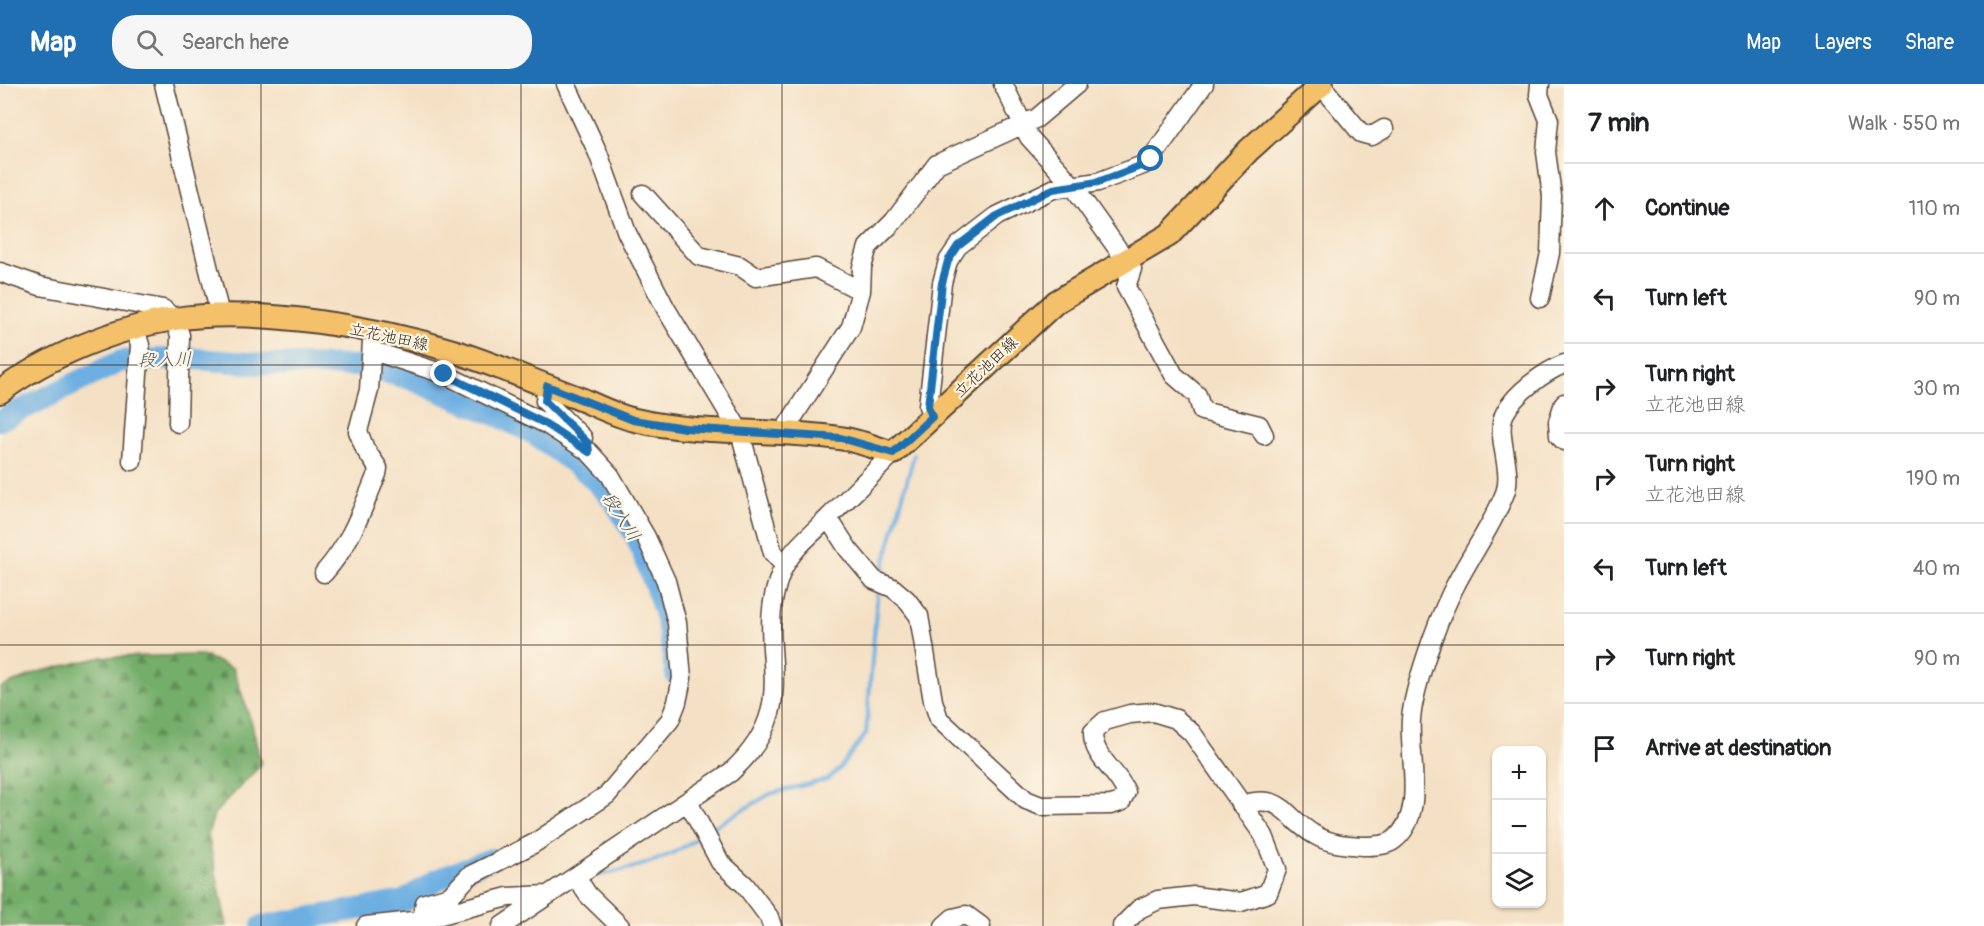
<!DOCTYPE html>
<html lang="en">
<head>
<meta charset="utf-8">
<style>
	:root { --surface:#fff; --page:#f6f6f6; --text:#202124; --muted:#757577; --line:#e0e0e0; --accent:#1f6fb2 }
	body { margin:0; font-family:Pangolin,"Klee One",sans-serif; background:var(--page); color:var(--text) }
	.controls { position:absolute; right:18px; bottom:18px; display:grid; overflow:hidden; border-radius:12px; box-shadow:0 2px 4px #0004 }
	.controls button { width:54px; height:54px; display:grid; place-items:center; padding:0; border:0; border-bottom:2px solid var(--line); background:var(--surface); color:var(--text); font:30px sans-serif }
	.stop { position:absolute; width:18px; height:18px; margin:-14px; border:4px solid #1f6fb2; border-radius:50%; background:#fff }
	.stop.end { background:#1f6fb2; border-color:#fff; box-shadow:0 2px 6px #0008 }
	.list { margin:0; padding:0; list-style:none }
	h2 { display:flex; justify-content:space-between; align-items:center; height:78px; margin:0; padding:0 24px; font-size:26px }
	h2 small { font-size:20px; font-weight:400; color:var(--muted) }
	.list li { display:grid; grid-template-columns:39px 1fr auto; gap:18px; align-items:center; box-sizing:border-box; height:90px; padding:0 24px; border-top:2px solid var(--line) }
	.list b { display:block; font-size:22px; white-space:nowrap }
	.list p { margin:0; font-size:20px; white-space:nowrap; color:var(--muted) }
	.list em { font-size:20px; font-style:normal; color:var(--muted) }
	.icon { flex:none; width:33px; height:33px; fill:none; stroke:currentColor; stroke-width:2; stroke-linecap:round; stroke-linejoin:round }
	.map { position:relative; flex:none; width:1564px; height:842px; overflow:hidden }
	header { display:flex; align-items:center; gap:36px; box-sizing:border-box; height:84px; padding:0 30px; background:var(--accent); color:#fff }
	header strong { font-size:28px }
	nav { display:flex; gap:33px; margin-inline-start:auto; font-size:21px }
	.search { width:420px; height:54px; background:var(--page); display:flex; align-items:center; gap:15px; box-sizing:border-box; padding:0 21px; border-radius:24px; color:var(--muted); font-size:22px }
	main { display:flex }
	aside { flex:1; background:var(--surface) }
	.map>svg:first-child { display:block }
</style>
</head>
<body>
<header>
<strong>Map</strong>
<div class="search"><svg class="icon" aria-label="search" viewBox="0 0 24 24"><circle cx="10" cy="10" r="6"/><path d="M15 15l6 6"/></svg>Search here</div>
<nav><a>Map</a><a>Layers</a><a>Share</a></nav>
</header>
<main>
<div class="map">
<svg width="1564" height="842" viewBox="0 0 1564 842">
	<defs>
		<pattern id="forest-firs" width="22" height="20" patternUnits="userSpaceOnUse" patternTransform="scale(1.5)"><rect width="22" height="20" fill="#74ad6b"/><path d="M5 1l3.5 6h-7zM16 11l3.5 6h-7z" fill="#608d57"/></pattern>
	</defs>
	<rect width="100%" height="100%" fill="#fcf5e5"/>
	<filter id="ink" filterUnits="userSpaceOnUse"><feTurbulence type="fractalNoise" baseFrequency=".0167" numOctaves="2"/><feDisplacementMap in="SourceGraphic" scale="12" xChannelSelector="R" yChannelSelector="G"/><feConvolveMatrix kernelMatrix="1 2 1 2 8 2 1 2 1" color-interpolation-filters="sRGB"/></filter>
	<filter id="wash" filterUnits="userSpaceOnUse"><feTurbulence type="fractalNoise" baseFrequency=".008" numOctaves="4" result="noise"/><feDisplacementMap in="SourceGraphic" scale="24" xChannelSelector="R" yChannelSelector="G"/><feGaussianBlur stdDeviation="1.35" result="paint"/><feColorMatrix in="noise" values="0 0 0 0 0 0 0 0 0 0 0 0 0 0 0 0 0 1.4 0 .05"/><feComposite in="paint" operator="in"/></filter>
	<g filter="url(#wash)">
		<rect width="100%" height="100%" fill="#f4e0c4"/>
		<path fill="url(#forest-firs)" stroke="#586c44" stroke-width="1.5" d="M 202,571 L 233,584 L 252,640 L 261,681 L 214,730 L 208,751 L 227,842 L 0,842 L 0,604 L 38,588 L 102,573 Z"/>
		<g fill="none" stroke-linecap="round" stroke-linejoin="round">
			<path stroke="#6dafe2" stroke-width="4" d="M 881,492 L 914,371
				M 710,745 L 770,710 L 828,695 L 839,685 L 866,650 L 878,502
				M 586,794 C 625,786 667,778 699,753
				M 404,817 L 418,822"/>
			<path stroke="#6dafe2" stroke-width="22" d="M 0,336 L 121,277 L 185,274 L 258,280 L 359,282 L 408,294 L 496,331 L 534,350 L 586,388 L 613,415 L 637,454 L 659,512 L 667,537 L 676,590
				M 262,842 L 404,817 L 436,796 L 491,775"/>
		</g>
	</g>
	<g filter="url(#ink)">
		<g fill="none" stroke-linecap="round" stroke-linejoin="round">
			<g stroke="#574537" stroke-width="21">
				<path id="minor" d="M 164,0 L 220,231
					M 566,0 L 598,69 L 627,149 L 666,225 L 740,348 L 773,469 L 784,481
					M 1003,0 L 1029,53 L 1073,102 L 1132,185 L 1126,203 L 1174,291 L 1197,311 L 1202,327 L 1259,341 L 1264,351
					M 1321,1 L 1361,49 L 1372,52 L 1384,45
					M 643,110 L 699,172 L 740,182 L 756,193 L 816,184 L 861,207
					M 0,188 L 40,202 L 163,225 L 174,235 L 180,251 L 178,339
					M 1540,214 L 1550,169 L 1552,112 L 1546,68 L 1549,36 L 1539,11 L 1540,0
					M 373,267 L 444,290 L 546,340 L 589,368 L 610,391 L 646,453 L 666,497 L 677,539 L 682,594 L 677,618 L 670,636 L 607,711 L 533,760 L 469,792 L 450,812 L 425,819 L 422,836
					M 547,302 L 545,317 L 583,354
					M 1564,319 L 1558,338 L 1559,352 L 1564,357
					M 932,333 L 928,322 L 942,199 L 948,177 L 958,162 L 997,132 L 1053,105 L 1098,98 L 1143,81 L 1151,75 L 1204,0
					M 782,350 L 851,243 L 861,207 L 862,183 L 868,163 L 894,137 L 937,80 L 1037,34 L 1077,0
					M 132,377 L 140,261 L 135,245
					M 828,434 L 848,465 L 874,496 L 893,504 L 906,515 L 919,532 L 933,617 L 939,635 L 1026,716 L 1041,722 L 1111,721 L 1121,718 L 1126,708 C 1117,686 1092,673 1093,648 L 1105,637 L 1130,630 L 1153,628 L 1176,635 L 1192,649 L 1264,752 L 1277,785 L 1268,809 L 1241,818 L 1194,812 L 1158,816 L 1139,825 L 1122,842
					M 324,489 C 352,457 361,428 377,390 L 378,384 L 365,365 L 358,347 L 369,306 L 372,257
					M 688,718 L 720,778 L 745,801 L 769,833 L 772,842
					M 1241,721 C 1284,708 1283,733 1315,751 C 1330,760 1346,761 1363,762 C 1372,762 1386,762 1394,756 C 1427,730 1408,673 1411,635 C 1414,602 1436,541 1451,510 C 1467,476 1491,445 1505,409 C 1514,386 1494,349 1505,329 C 1515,309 1544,288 1564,280
					M 576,793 L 588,811 L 620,842
					M 366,842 L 422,836 L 508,813 L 547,811
					M 502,842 L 731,688 C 809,616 750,565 781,489 C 790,466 812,450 828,434 C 850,412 872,391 893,369
					M 944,842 L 953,834 L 966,831 L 981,842"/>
			</g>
			<g stroke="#574537" stroke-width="26">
				<path id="major" d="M 0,308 C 46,273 118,243 175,235 C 257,223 377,243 456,268 C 499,282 541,300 583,316 C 599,323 617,332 635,336 C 702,352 772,344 839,354 C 857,356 876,364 893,369 L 1056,218 L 1169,151 L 1249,66 L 1322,0"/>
			</g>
			<use href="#minor" stroke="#fff" stroke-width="18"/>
			<use href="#major" stroke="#f4c16a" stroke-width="22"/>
		</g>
	</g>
	<g fill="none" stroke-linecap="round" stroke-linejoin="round" filter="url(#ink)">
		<path stroke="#1f6fb2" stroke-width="8" d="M 444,290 L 546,340 L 589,368 L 588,359 L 545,317 L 547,302 L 633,336 L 685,344 L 841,354 L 893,369 L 932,333 L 928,322 L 942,199 L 948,177 L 958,162 L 997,132 L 1053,105 L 1098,98 L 1143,81 L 1151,75"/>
	</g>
	<path fill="none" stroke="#3b2a1e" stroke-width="1.5" stroke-opacity="0.55" d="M 261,0 L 261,842M 521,0 L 521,842M 782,0 L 782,842M 1043,0 L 1043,842M 1303,0 L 1303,842M 0,281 L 1564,281M 0,561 L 1564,561"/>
	<g text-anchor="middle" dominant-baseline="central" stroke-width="4.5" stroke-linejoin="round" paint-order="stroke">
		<g font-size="16" fill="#3b2a1e" stroke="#fcf5e5">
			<text transform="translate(389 253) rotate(12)">立花池田線</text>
			<text transform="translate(986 283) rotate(-43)">立花池田線</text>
		</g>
		<g font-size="18" font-style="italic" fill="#4c5963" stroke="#fcf5e5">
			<text transform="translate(165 276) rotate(-1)">段入川</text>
			<text transform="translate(621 433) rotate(57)">段入川</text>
		</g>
	</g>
</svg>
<div class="controls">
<button>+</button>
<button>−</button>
<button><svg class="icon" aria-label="layers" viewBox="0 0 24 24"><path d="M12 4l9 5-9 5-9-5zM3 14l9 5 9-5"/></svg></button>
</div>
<div class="stop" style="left:1151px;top:75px"></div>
<div class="stop end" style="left:444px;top:290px"></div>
</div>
<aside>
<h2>7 min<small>Walk · 550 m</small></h2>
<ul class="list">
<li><svg class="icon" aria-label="ahead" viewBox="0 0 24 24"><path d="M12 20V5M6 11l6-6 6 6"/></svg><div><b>Continue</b></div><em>110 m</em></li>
<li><svg class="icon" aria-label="left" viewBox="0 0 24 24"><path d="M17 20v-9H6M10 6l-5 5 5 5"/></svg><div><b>Turn left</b></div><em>90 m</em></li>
<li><svg class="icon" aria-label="right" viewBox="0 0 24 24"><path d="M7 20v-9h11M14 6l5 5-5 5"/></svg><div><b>Turn right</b><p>立花池田線</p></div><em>30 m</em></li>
<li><svg class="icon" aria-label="right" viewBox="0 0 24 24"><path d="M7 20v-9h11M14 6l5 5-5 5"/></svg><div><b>Turn right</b><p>立花池田線</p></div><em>190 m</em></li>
<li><svg class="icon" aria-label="left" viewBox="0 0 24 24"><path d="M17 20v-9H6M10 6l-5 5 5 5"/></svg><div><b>Turn left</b></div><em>40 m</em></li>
<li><svg class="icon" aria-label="right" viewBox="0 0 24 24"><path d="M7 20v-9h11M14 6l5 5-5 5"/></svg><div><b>Turn right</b></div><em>90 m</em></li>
<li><svg class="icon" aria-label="arrive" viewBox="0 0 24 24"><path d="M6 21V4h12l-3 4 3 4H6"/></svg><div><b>Arrive at destination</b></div></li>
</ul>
</aside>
</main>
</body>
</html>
